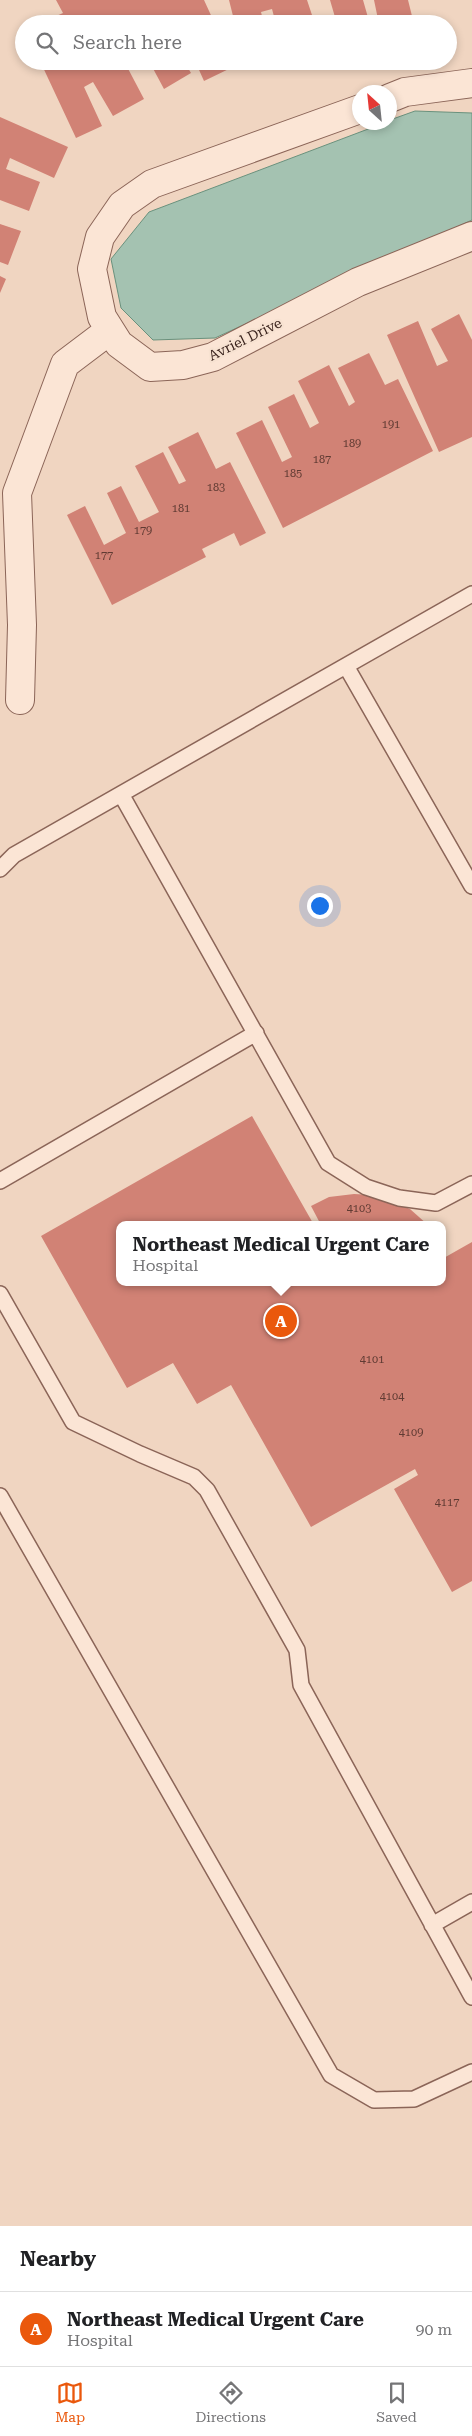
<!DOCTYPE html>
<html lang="en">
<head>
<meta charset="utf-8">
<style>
	:root { --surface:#fff; --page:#f2f2f2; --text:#202124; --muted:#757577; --line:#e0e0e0; --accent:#ea580c }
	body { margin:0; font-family:"Roboto Serif",serif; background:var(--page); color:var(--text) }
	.compass { position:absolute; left:352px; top:85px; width:45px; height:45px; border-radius:50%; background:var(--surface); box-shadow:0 2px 8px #0003; rotate:333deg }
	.you { position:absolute; left:319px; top:905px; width:18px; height:18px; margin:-12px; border:4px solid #fff; border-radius:50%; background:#1a73e8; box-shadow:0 0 0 8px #1a73e833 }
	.badge { display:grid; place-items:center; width:32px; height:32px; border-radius:50%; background:var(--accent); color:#fff; font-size:16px; font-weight:700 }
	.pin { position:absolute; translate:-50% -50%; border:2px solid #fff; box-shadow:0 1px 5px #0006 }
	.popup { position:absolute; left:116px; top:1221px; width:330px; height:65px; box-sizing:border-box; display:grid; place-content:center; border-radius:10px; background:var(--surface); filter:drop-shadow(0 1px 4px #0005); font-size:16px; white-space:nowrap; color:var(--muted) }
	.popup b { font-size:19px; color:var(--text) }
	.popup::after { content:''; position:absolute; left:50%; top:100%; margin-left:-10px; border:10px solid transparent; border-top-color:var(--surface) }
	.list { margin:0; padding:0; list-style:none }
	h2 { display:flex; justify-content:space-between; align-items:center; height:65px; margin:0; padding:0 20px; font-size:21px }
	h2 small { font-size:16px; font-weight:400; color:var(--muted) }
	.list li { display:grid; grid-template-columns:32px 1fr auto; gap:15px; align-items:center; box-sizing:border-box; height:75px; padding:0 20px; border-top:1px solid var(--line) }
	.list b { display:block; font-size:19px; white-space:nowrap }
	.list p { margin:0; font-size:16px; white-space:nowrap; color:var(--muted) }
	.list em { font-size:16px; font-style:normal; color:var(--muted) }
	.icon { flex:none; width:28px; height:28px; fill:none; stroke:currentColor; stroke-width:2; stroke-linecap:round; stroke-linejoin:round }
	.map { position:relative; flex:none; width:472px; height:2226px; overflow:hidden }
	.search { position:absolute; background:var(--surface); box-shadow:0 2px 8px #0003; left:15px; right:15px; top:15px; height:55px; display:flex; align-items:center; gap:12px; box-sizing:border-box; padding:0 18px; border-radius:28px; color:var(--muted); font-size:19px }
	.sheet { height:140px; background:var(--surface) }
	nav { display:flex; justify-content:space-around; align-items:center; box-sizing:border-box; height:70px; border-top:1px solid var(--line); background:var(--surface); font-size:14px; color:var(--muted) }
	nav a { display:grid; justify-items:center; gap:2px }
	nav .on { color:var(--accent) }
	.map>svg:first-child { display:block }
</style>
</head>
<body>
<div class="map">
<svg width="472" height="2226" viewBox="0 0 472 2226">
	<rect width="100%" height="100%" fill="#f0d5c1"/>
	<path fill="#a4c2b1" stroke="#6a917d" d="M 415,111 L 472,113 L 472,220 L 215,338 L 153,340 L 121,308 L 111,259 L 149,212 L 384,123 L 390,122 L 390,120 Z"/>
	<path fill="#d18275" d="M 56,0 L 204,0 L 215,24 L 44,24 L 43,22 L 63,13 Z
		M 229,0 L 307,0 L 315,24 L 276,24 L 272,9 L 261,12 L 264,24 L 235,24 Z
		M 330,0 L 363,0 L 369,21 L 362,24 L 337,24 Z
		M 374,0 L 408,0 L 414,24 L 379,24 Z
		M 40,61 L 124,61 L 144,99 L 113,116 L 93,82 L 84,87 L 102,126 L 76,138 Z
		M 149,61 L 184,61 L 191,73 L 164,89 Z
		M 195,61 L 233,61 L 235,66 L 204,81 Z
		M 0,117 L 68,147 L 54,178 L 10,158 L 6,169 L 40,182 L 29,211 L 0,200 Z
		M 0,224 L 21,231 L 8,265 L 0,262 Z
		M 0,276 L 6,279 L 0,293 Z
		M 459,314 L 472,340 L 472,437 L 439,452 L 387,335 L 418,321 L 437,366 L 448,361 L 431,329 Z
		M 369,353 L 385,385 L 398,379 L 433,451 L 283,528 L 236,433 L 262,420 L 282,462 L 292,457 L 268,407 L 294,394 L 310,428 L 319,423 L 298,381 L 329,365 L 349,406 L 355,402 L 338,368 Z
		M 198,432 L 216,469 L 230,462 L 266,533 L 240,546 L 234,533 L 202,549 L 206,557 L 112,605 L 67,515 L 85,506 L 104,545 L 126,533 L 107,493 L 121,486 L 139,522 L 159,512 L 135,466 L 163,452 L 179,484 L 186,481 L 168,447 Z
		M 252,1116 L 314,1225 L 120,1225 L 120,1282 L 442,1282 L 442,1259 L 472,1242 L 472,1581 L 452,1592 L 394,1489 L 418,1475 L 415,1469 L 311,1527 L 231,1385 L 197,1404 L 173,1363 L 127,1388 L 41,1236 Z
		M 354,1194 L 373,1195 L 393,1202 L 410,1209 L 428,1225 L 321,1225 L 311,1206 L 329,1197 Z"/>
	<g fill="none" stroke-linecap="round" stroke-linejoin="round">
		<g stroke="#8b6558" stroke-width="18">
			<path id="service" d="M 346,666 L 472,886
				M 121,794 L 328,1163 L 366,1187 L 399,1198 L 436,1203 L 472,1184
				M 0,869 L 14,855 L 472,594
				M 0,1181 L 256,1033
				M 0,1294 L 73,1422 L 140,1454 L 194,1477 L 207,1490 L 297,1650 L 301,1685 L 472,1997
				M 0,1496 L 331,2075 L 374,2100 L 414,2099 L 472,2072
				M 432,1925 L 472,1902"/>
		</g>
		<g stroke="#8b6558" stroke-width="30">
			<path id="minor" d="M 390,98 L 405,92 L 472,83
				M 360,109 L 152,184 L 122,205 L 100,237 L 92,269 L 102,317 L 119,344 L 150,367 L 183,365 L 213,357 L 358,282 L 472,236
				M 20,700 L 22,625 L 17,493 L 65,364 L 110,330"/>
		</g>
		<use href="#service" stroke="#fbe5d5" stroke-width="15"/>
		<use href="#minor" stroke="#fbe5d5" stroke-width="28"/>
	</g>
	<g text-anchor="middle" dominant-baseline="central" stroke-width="4.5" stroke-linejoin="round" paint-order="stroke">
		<g font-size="11" fill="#603b33">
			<text x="391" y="424">191</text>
			<text x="352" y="443">189</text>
			<text x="322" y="459">187</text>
			<text x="293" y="473">185</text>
			<text x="216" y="487">183</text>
			<text x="181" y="508">181</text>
			<text x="143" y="530">179</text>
			<text x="104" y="555">177</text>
			<text x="359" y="1208">4103</text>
			<text x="372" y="1359">4101</text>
			<text x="392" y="1396">4104</text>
			<text x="411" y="1432">4109</text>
			<text x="447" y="1502">4117</text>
		</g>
		<g font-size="14" fill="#3a231d" stroke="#f7e2d1">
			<text transform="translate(245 339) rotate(-26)">Avriel Drive</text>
		</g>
	</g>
</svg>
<svg class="compass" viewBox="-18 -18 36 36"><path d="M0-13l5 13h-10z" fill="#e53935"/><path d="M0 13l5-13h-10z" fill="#757577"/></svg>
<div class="you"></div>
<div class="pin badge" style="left:281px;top:1321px">A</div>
<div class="popup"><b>Northeast Medical Urgent Care</b>Hospital</div>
<div class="search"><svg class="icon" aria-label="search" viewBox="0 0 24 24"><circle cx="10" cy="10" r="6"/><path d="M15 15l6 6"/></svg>Search here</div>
</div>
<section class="sheet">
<h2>Nearby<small></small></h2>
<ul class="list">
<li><span class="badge">A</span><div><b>Northeast Medical Urgent Care</b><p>Hospital</p></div><em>90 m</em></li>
</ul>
</section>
<nav>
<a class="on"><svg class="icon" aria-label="map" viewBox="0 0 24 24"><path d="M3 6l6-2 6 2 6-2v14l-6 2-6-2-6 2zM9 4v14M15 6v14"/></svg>Map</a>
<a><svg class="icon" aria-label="directions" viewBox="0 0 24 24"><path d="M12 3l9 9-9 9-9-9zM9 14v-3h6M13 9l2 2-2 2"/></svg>Directions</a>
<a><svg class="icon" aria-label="saved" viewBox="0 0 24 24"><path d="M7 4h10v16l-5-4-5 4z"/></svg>Saved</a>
</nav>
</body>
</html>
